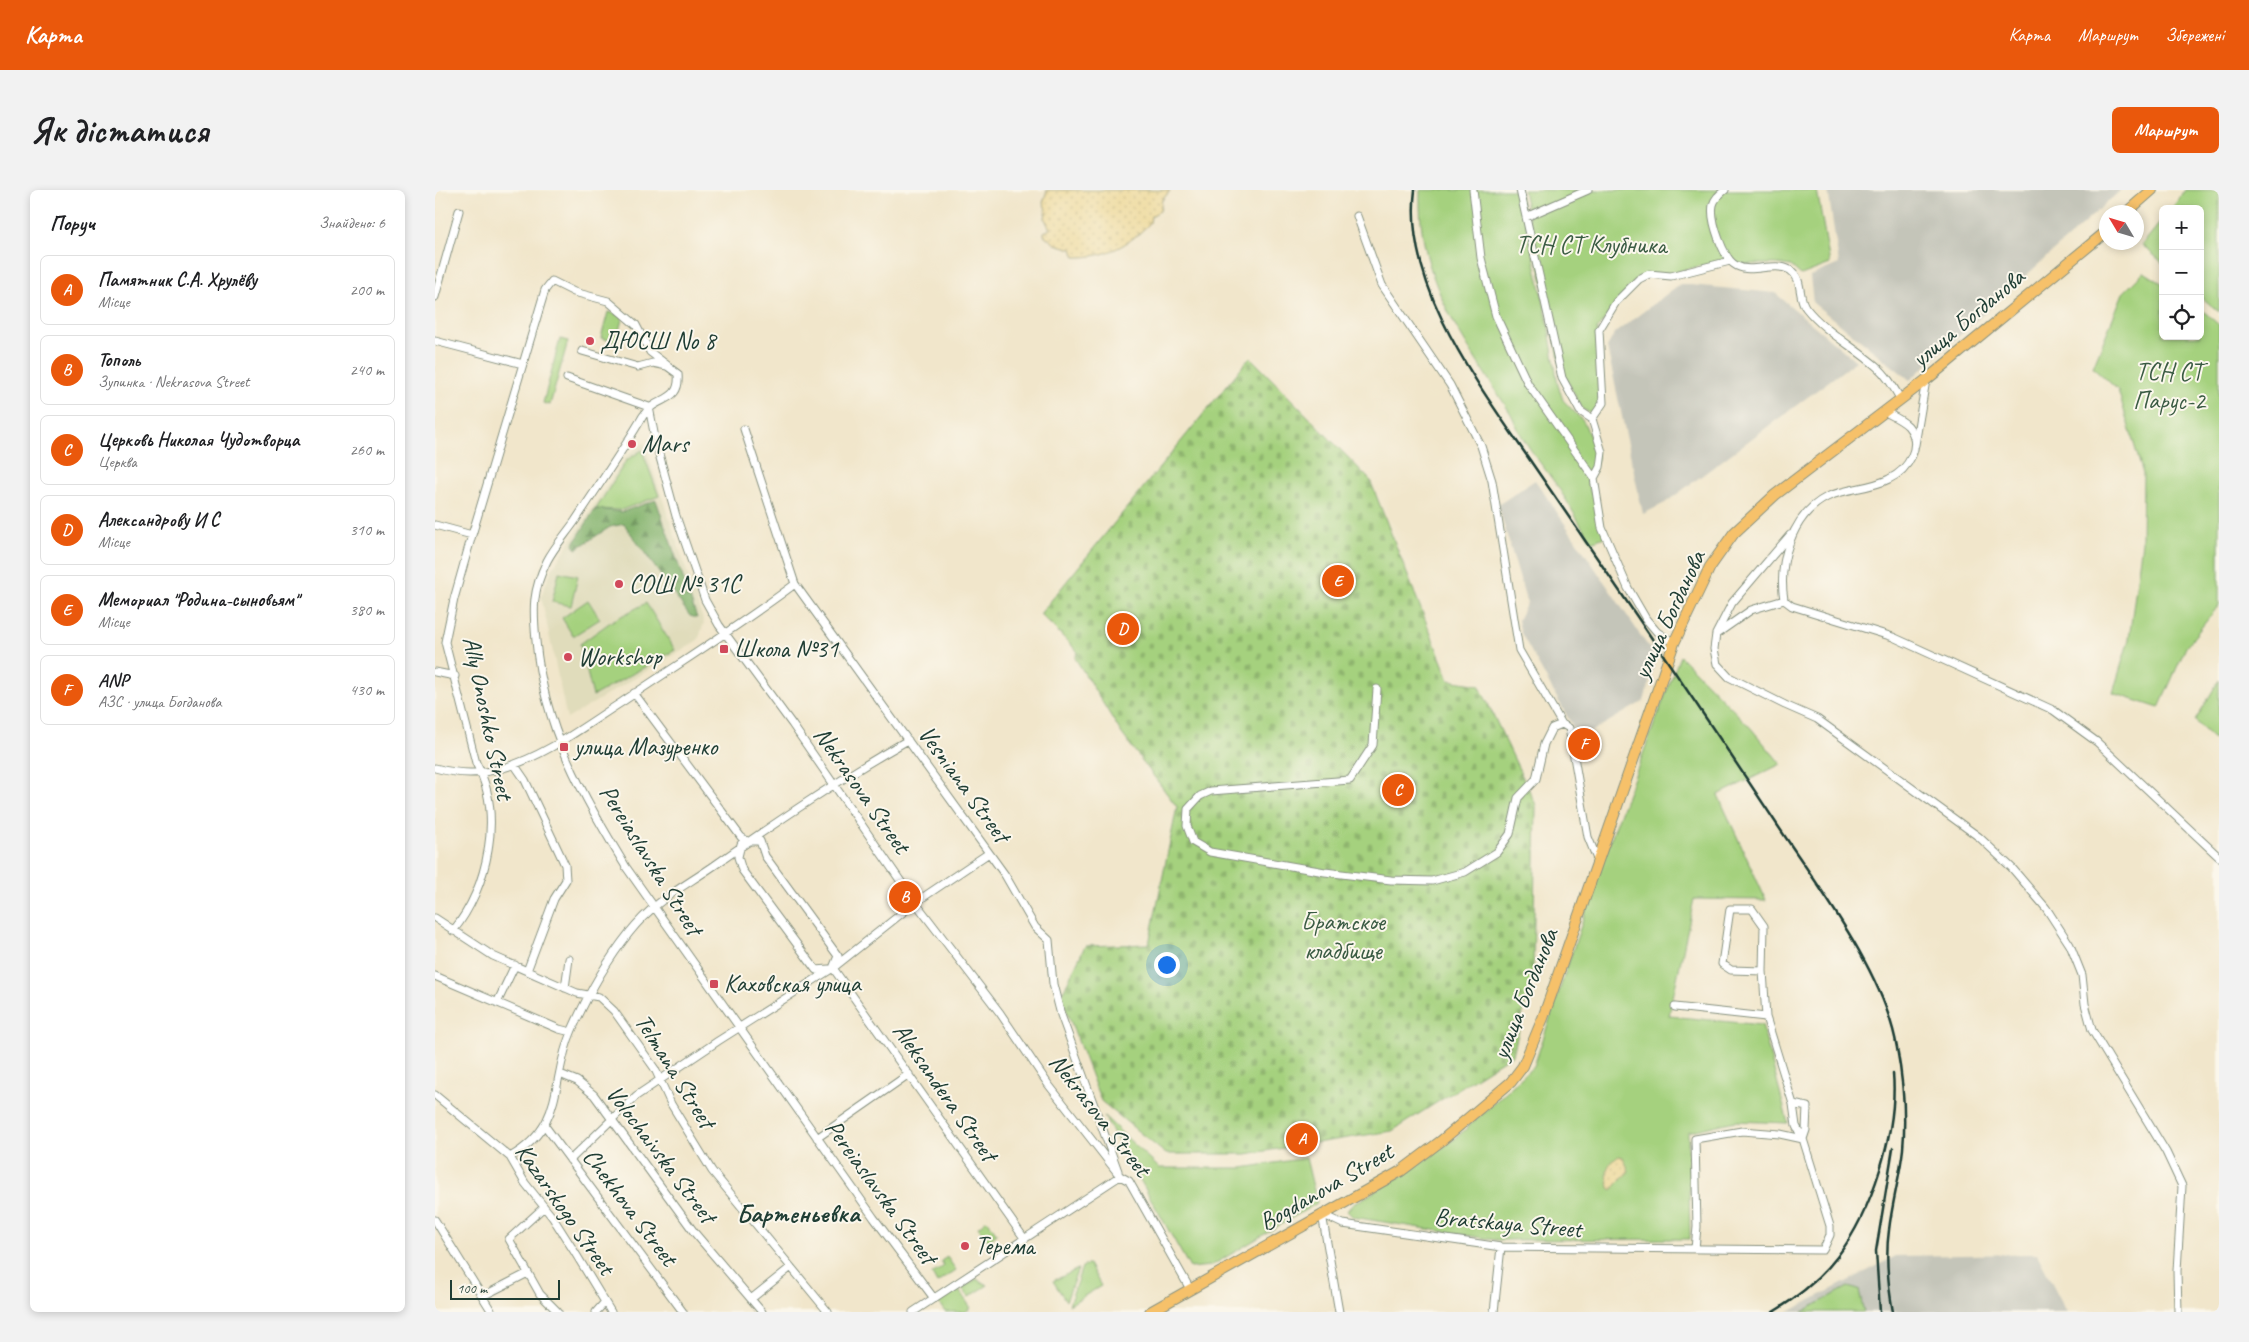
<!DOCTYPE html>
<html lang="uk">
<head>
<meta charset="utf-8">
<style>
	:root { --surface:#fff; --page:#f2f2f2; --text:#202124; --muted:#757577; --line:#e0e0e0; --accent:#ea580c }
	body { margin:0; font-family:Caveat,sans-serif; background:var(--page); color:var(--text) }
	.controls { position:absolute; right:15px; top:15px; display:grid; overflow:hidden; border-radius:8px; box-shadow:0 2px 8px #0003 }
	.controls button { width:45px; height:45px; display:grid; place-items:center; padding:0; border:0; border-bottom:1px solid var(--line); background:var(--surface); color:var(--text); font:25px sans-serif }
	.compass { position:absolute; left:1664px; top:15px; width:45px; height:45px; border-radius:50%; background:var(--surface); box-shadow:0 2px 8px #0003; rotate:308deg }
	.scale { position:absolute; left:15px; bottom:12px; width:110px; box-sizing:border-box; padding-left:5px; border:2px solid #1f3d34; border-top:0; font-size:14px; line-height:18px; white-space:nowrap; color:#1f3d34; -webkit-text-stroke:4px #fbf7ec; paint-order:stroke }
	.you { position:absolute; left:731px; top:774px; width:18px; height:18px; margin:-12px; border:4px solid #fff; border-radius:50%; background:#1a73e8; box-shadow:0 0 0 8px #1a73e833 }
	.badge { display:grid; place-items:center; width:32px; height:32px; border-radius:50%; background:var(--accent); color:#fff; font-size:16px; font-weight:700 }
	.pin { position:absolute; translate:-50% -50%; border:2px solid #fff; box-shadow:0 1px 5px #0006 }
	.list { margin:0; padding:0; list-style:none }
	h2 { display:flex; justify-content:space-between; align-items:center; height:65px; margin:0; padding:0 20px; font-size:21px }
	h2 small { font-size:16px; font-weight:400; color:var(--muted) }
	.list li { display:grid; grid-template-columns:32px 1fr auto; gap:15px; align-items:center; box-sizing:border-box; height:70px; margin:0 10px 10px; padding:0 10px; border:1px solid var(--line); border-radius:8px }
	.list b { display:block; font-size:19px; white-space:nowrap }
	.list p { margin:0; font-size:16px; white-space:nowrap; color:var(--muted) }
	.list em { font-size:16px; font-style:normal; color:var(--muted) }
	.icon { flex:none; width:28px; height:28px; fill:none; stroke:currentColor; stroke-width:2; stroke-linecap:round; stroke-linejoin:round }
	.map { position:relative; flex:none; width:1784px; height:1122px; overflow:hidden; border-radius:8px }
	header { display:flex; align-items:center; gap:30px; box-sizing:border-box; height:70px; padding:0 25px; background:var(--accent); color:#fff }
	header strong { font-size:24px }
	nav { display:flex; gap:28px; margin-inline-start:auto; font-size:18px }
	.intro { display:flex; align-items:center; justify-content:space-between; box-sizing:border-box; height:120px; padding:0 30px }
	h1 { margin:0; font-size:35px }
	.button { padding:12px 22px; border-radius:8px; background:var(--accent); color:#fff; font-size:18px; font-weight:700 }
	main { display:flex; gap:30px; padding:0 30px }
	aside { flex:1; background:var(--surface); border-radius:8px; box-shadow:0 2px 8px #0003 }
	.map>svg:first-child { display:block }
</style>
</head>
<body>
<header>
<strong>Карта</strong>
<nav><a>Карта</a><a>Маршрут</a><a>Збережені</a></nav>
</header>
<div class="intro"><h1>Як дістатися</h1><a class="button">Маршрут</a></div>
<main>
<aside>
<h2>Поруч<small>Знайдено: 6</small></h2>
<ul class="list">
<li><span class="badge">A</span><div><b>Памятник С.А. Хрулёву</b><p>Місце</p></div><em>200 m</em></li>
<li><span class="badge">B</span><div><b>Тополь</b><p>Зупинка · Nekrasova Street</p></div><em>240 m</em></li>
<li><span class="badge">C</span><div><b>Церковь Николая Чудотворца</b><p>Церква</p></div><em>260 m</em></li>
<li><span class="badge">D</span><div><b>Александрову И С</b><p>Місце</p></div><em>310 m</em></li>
<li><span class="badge">E</span><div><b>Мемориал &quot;Родина-сыновьям&quot;</b><p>Місце</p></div><em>380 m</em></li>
<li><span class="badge">F</span><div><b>ANP</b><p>АЗС · улица Богданова</p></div><em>430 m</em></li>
</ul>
</aside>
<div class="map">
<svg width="1784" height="1122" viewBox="0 0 1784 1122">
	<defs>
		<pattern id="forest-firs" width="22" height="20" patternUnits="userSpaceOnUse" patternTransform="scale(1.25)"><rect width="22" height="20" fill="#84b36d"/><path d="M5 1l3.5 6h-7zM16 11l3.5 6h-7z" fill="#6b935a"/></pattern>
		<pattern id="sand-dots" width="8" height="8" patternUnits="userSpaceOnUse" patternTransform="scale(1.25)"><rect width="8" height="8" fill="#eeda9e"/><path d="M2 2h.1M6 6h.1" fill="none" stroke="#ccbc89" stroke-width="1.8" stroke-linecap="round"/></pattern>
		<pattern id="cemetery-stones" width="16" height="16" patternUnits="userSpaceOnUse" patternTransform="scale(1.25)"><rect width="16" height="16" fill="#a5d17e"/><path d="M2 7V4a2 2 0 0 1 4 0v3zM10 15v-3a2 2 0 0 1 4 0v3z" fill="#8eb46e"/></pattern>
	</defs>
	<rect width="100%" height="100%" fill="#fbf7ec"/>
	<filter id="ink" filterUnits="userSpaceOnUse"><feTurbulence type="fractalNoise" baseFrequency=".02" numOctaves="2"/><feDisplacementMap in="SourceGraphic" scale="10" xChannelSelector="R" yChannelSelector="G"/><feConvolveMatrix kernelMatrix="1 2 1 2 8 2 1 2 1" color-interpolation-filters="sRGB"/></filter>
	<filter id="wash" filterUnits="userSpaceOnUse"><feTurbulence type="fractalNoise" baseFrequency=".0096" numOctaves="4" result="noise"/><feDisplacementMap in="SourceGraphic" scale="20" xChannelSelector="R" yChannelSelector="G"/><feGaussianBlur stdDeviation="1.12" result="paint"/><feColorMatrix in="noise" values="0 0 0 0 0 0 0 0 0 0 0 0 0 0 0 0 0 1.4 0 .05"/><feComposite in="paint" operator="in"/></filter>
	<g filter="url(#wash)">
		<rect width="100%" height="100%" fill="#f1e6cb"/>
		<path fill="#e0dcbb" d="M 209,253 L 269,433 L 263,450 L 132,529 L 106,406 L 116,381 L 191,266 Z"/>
		<path fill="#c4c5b9" d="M 1393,0 L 1686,0 L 1475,190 L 1378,113 L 1375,86 L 1404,74 Z
			M 1245,94 L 1340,103 L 1421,171 L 1230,313 L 1208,324 L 1172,157 L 1180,143 Z
			M 1100,290 L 1221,468 L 1209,511 L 1154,543 L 1152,540 L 1143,546 L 1086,443 L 1083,430 L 1092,413 L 1063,315 Z
			M 1595,1064 L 1602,1064 L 1632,1122 L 1353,1122 L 1461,1066 Z"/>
		<path fill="#a5d17e" stroke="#628759" d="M 985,0 L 1084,0 L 1112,127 L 1123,195 L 1128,210 L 1149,232 L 1163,267 L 1159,281 L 1152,291 L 1155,301 L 1162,310 L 1169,347 L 1157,352 C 1144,334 1135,315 1123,297 C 1112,281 1098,265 1088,248 C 1083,240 1080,232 1076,224 C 1029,150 982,92 985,0 Z
			M 1088,0 L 1382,0 L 1395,74 L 1366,85 L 1356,76 L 1341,74 L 1305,74 L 1289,70 L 1237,83 L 1203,87 L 1162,139 L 1166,211 L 1157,224 L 1147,219 L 1126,178 Z
			M 1751,0 L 1784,0 L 1784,122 L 1765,106 L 1765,19 L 1736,19 Z
			M 1728,29 L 1728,73 L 1707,55 Z
			M 1709,82 L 1728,94 L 1728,146 L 1765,146 L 1765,118 L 1784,135 L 1784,415 L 1751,457 L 1724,518 L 1678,503 L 1694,449 L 1707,352 L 1708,284 L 1683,200 L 1658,177 L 1688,103 Z
			M 173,122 L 188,126 L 181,152 L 166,148 Z
			M 125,149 L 133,151 L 115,215 L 108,213 Z
			M 207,260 L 224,306 L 186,320 L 161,319 L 191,271 Z
			M 124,382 L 143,386 L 136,416 L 117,412 Z
			M 153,410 L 165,429 L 138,446 L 127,428 Z
			M 211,413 L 240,460 L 158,506 L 145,454 L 177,431 Z
			M 1245,466 L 1315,537 L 1346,574 L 1283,605 L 1331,710 L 1259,709 L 1234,826 L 1327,835 L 1353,933 L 1300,931 L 1253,942 L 1255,1049 L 1060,1050 L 918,1027 L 912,1021 L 917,1015 L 978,979 L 1021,948 L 1099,876 L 1169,667 Z
			M 1784,490 L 1784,554 L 1760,531 Z
			M 669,926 L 724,978 L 807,978 L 871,968 L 882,1013 L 776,1076 L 755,1078 Z
			M 552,1030 L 562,1044 L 553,1051 L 543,1037 Z
			M 512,1067 L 521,1080 L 502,1093 L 497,1084 L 509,1076 L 506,1071 Z
			M 654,1074 L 666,1096 L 634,1115 L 647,1077 Z
			M 643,1079 L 631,1111 L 618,1091 Z
			M 541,1089 L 553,1095 L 534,1107 L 527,1098 Z
			M 1413,1097 L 1424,1100 L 1429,1122 L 1367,1122 Z
			M 523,1099 L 536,1118 L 530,1122 L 510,1122 L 503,1112 Z"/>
		<path fill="url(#forest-firs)" stroke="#527850" d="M 221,310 L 262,428 L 255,426 L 189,334 L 175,337 L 141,359 L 138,355 L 160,319 L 187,322 Z"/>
		<path fill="url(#sand-dots)" stroke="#868c69" d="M 612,0 L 734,0 L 735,1 L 727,10 L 725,21 L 716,26 L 715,33 C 694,55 671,68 640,67 L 637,59 L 620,54 L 609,45 L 609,42 L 615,39 L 610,29 L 611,19 L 608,13 Z
			M 1184,966 L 1188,967 L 1194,981 L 1177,1000 L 1174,998 C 1172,982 1168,977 1184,966 Z"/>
		<path fill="url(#cemetery-stones)" stroke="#628759" d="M 815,167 L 935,290 L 1014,490 L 1044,495 L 1101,615 L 1098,782 L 1078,864 L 957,941 L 811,964 L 731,964 L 666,911 L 626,806 L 650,756 L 714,754 L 742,617 L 687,544 L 640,468 L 643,462 L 605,424 Z"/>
	</g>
	<g filter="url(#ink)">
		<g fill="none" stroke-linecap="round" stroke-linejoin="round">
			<g stroke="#889280" stroke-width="9">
				<path id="street" d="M 1038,0 L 1046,68 L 1061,126 L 1093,194 L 1159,288
					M 1085,0 L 1127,188 L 1145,221 L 1157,229 L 1167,262 L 1165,277 L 1159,288 L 1167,338 L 1193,398 L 1211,429 L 1222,442 L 1239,453
					M 1290,0 C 1284,5 1280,8 1278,15 C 1275,29 1288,70 1302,76 C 1317,84 1339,71 1355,80 C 1369,89 1362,107 1371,118 C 1389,141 1419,157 1441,176 C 1452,185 1459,198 1466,210
					M 922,26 L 947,95 L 1015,195 L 1046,256 L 1057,291 L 1084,460 L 1127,534
					M 1091,27 L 1153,0
					M 0,107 L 24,21
					M 0,151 L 88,174
					M 147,161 L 203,177 L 218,173 L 232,176 L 243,184 C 246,214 221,205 208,226 C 187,262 163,296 140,331 C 131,344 119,357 112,371 C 97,401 98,419 101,451 C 109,539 147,604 191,677 L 439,1028 L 498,1107
					M 132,188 L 214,217
					M 214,217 L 221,253 L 241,326 L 270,410 L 284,435 L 357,534 L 480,712 L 565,823 L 613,894 L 685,986 L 694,991 L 755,1099
					M 1450,222 C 1458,226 1467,230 1473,236 C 1489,255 1473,280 1454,289 C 1435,299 1411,298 1392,307 C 1356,325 1343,374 1349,410 L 1357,416 L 1458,447 L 1618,520 L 1662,552 L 1784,667
					M 1157,229 L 1168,213 L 1164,140 L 1181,112 L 1204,89 L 1214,84 L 1236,86 L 1295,71
					M 309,239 L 360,394 L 570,685 L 600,737 L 614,750 L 618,794 L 626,825 L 683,981
					M 1480,255 L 1491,190
					M 0,335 L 37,345
					M 1355,345 L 1297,413 L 1281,444 L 1279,459 L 1282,474 L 1294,487 L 1350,515 L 1382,529 L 1544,647 L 1577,678 L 1611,718 L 1635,755 L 1647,785 L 1650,814 L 1657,840 L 1731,962 L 1747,996 L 1742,1081 L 1743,1122
					M 1283,443 L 1316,420 L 1349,410
					M 0,482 L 20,486
					M 942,499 L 938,555 L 915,590 L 776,601 L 765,606 L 753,619 L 752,636 L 758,652 L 775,662 L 890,682 L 956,690 L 997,691 L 1030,682 L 1062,662 L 1075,644 L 1083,608 L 1101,589 L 1109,554 L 1117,538 L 1127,534 L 1134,538 L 1153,647 L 1162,669
					M 199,503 L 306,647 L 312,651 L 325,651 L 330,666 L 403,766 L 398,778 L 589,1048
					M 79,574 L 90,590 L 130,675 L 131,690 L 119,709 L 92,781
					M 0,578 C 22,584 45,585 68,578 C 111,566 149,536 187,512 C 245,473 304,436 360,394
					M 306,654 L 303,667 L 307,680 L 381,780 L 394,779
					M 0,728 L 58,766 L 142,803 L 164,807 L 179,821 L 220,879 L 236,914 L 277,981 L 393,1122
					M 18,741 C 53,698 69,624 41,573 L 10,452 L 19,409 L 37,345 L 110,100 L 117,91 L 139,102 L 173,111 L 201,135 L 215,162 L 232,175
					M 1328,781 L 1329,736 L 1317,719 L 1295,719 L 1287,774 L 1296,780 L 1328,781 L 1331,827 L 1358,914 L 1361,936 L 1368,949
					M 0,786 L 124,839 L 136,842
					M 130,798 L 134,769
					M 62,813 L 80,775
					M 1240,817 L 1331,827
					M 125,884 L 142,891 L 159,905 L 259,1042 L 327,1122
					M 0,905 L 75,967 L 90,993 L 118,1028 L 139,1061 L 176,1122
					M 1358,914 L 1372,917 L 1371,940 L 1368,949
					M 110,936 L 248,1122
					M 382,948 L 474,884
					M 75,967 C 132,934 114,892 137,840 C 152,806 171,772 194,743 C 220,710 247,698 280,675 C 343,631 406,588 473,550
					M 135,970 L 201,906 L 283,851 L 398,778 L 481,712 L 554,663
					M 108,1018 L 74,1049 L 105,1104 L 123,1122
					M 887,1024 L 908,1034 L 1066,1057 L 1388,1060 L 1395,1045 L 1395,1036 L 1368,949 L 1345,944 L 1307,941 L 1260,949 L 1262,1037 L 1260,1059
					M 887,1024 L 904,1122
					M 0,1030 L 57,1122
					M 48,1106 L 93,1083
					M 316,1109 L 356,1077
					M 161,1122 L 169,1113
					M 478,1122 L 685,986
					M 1059,1122 L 1066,1057"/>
			</g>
			<g stroke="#889280" stroke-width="12">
				<path id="primary" d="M 1692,22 L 1717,0
					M 715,1122 L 966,981 L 1006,951 L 1076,892 L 1088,876 L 1108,828 L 1239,453 L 1275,377 L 1299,343 L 1340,305 L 1491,190 L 1672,41"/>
			</g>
			<use href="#street" stroke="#fff" stroke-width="7"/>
			<use href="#primary" stroke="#f6c16b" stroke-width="10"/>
			<path stroke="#1f3d34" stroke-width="2.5" d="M 980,0 C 968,93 1040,190 1090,263 C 1175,387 1260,510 1343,636 C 1384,698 1450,784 1462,858 C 1468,890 1471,926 1468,959 C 1465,986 1457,1013 1454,1040 C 1450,1068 1453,1095 1458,1122
				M 1338,1122 C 1361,1108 1385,1089 1402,1067 C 1437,1021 1463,941 1458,883
				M 1445,1122 L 1441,1061 L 1458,958"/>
		</g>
	</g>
	<g fill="#d1495b" stroke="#fbf7ec" stroke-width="2">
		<circle cx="155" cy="151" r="5"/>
		<circle cx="197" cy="254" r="5"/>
		<circle cx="184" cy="394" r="5"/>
		<rect x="284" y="454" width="10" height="10" rx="2.5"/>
		<circle cx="133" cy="467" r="5"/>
		<rect x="124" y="552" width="10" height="10" rx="2.5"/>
		<rect x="274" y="789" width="10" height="10" rx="2.5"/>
		<circle cx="530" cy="1056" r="5"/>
	</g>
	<g text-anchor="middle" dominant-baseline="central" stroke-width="4" stroke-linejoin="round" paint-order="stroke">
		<g font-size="25" fill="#3a5b43" stroke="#fbf7ec">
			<text x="1156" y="55">ТСН СТ Клубника</text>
			<text x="1734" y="182">ТСН СТ<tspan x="1734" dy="29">Парус-2</tspan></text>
			<text x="908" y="732">Братское<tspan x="908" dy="29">кладбище</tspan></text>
		</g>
		<g font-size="25" fill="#1f3d34" stroke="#fbf7ec">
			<text transform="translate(1533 128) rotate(-40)">улица Богданова</text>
			<text transform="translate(1234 425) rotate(-65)">улица Богданова</text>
			<text transform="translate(53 528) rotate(78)">Ally Onoshko Street</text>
			<text transform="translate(529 594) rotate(54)">Vesniana Street</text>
			<text transform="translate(427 600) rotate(55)">Nekrasova Street</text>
			<text transform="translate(216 670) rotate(58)">Pereiaslavska Street</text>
			<text transform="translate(1090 804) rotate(-68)">улица Богданова</text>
			<text transform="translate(240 881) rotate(58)">Telmana Street</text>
			<text transform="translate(510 902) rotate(55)">Aleksandera Street</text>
			<text transform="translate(665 925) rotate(52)">Nekrasova Street</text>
			<text transform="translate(226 964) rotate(53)">Volochaivska Street</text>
			<text transform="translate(891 997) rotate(-30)">Bogdanova Street</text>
			<text transform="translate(446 1002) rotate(54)">Pereiaslavska Street</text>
			<text transform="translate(195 1017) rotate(53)">Chekhova Street</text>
			<text transform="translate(130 1019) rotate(55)">Kazarskogo Street</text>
			<text transform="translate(1073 1033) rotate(5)">Bratskaya Street</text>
		</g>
		<g font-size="25" fill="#1f3d34" stroke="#fbf7ec" text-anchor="start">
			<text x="165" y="151">ДЮСШ No 8</text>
			<text x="207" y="254">Mars</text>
			<text x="194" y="394">СОШ № 31С</text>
			<text x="299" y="459">Школа №31</text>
			<text x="143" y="467">Workshop</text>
			<text x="139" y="557">улица Мазуренко</text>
			<text x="289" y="794">Каховская улица</text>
			<text x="540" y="1056">Терема</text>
		</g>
		<g font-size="26" font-weight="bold" fill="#1f3d34" stroke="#fbf7ec">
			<text x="363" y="1023">Бартеньевка</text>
		</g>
	</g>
</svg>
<div class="controls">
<button>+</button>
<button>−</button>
<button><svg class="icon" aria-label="locate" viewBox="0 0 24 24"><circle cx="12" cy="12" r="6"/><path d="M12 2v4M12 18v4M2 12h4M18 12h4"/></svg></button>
</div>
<svg class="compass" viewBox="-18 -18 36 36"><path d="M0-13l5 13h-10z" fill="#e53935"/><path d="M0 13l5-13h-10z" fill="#757577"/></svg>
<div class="scale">100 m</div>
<div class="you"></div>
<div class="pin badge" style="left:867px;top:949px">A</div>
<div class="pin badge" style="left:470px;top:707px">B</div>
<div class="pin badge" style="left:963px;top:600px">C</div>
<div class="pin badge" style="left:688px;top:439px">D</div>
<div class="pin badge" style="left:903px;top:391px">E</div>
<div class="pin badge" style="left:1149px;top:554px">F</div>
</div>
</main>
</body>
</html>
